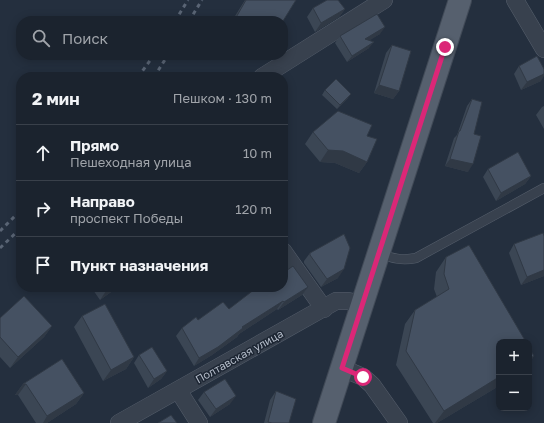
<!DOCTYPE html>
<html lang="ru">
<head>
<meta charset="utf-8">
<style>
	:root { --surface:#1b232e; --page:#242b36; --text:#f1f3f6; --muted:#a0a4aa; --line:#39404a }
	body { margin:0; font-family:"Golos Text",sans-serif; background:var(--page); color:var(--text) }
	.controls { position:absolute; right:12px; bottom:12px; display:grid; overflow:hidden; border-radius:8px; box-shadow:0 2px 10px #0003 }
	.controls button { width:36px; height:36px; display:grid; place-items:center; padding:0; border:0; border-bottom:1px solid var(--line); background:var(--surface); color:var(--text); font:20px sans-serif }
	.stop { position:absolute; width:12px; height:12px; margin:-9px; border:3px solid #db2777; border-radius:50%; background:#fff }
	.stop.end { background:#db2777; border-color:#fff; box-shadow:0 1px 4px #0008 }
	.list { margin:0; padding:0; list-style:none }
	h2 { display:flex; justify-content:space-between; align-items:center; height:52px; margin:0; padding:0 16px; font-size:17px }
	h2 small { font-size:13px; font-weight:400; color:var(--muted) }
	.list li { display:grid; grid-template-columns:26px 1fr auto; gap:12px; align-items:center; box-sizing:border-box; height:56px; padding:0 16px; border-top:1px solid var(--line) }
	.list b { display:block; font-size:15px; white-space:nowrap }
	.list p { margin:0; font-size:13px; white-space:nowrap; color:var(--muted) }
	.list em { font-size:13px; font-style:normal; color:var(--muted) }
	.icon { flex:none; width:22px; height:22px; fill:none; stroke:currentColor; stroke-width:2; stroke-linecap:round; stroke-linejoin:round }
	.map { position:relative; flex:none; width:544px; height:423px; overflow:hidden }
	.search { position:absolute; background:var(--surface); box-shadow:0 2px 10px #0003; left:16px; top:16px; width:272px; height:44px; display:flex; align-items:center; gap:10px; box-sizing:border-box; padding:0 14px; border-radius:16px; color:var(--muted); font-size:15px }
	.panel { position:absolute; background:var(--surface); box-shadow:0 2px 10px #0003; left:16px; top:72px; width:272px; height:220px; border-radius:16px }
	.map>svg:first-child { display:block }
</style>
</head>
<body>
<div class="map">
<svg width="544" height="423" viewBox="0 0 544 423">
	<rect width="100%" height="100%" fill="#242f3e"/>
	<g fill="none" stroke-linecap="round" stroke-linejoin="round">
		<g stroke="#565f6c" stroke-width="10">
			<path id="lane" d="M 379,254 C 392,258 402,261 416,258 L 544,188"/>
		</g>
		<g stroke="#565f6c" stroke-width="18">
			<path id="street" d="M 515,0 L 544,49
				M 262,77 L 384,0
				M 283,251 L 324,309
				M 342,368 L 363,377 L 372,385 L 399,423
				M 178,390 L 199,423
				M 119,423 L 336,301 L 348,301 L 362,304"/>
		</g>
		<g stroke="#414a57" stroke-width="24">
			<path id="primary" d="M 324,423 L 460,0"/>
		</g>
		<use href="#lane" stroke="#38414e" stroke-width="9"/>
		<use href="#street" stroke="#38414e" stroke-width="17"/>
		<use href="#primary" stroke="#56606e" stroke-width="22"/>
		<path stroke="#5a6575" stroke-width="3" stroke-dasharray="4 4" stroke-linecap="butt" d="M 175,21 L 188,0
			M 189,21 L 202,0
			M 138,77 L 154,55
			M 154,77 L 168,55
			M 0,231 L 21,210
			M 0,248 L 21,228"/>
	</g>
	<path fill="#3b4654" d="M 245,0 L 296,0 L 283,21 L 232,21 Z
		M 313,8 L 345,9 L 339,17 L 315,32 L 307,17 Z
		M 380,34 L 369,40 L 369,48 L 347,62 L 335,43 L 340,36 Z
		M 392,45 L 399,91 L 393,99 L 374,93 L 386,53 Z
		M 254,55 L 262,55 L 260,58 Z
		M 519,66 L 541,81 L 521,90 L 514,74 Z
		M 325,90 L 348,98 L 337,109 L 322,95 Z
		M 472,99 L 474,134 L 468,172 L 445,166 L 454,138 L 457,135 L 467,106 Z
		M 544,106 L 544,129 L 536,115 L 542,107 Z
		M 313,132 L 367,136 L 367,162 L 359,173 L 335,163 L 320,162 L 305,144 Z
		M 488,169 L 531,176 L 525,184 L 496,201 L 483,177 Z
		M 544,236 L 544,276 L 521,285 L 509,253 L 514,244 Z
		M 310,253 L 338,278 L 321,287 L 304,263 L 304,261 Z
		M 446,257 L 499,342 L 499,386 L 437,423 L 433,423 L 396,365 L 405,324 L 415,310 L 437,297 L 434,289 L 436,272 Z
		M 91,287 L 118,287 L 100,300 Z
		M 308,287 L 302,295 L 278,310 L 277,309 L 239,334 L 237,337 L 212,355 L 194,366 L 176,336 L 182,328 L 229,309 L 256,290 Z
		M 82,316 L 134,357 L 126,369 L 103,381 L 74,327 Z
		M 0,318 L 52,326 L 44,337 L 10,368 L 0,357 Z
		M 139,355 L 167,371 L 161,379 L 148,388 L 134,363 Z
		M 62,359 L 84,393 L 76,404 L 47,423 L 36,423 L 18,395 L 15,395 L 23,384 Z
		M 276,391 L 289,423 L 264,423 L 270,400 Z
		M 204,392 L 230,404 L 210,417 L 198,400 Z"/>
	<path fill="#303945" d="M 345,9 L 339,17 L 315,32 L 321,23 Z
		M 385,27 L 380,34 L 361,46 L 365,39 Z
		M 374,42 L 369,48 L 347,62 L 352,56 Z
		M 544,74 L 544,76 L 541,81 L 521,90 L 527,82 Z
		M 379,85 L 399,91 L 393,99 L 374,93 Z
		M 351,94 L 348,98 L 337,109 L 340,105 Z
		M 328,150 L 343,151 L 367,162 L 359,173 L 335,163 L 320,162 Z
		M 450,159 L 473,164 L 468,172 L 445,166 Z
		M 531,176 L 525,184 L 496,201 L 501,193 Z
		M 344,269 L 338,278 L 321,287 L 327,279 Z
		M 544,270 L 544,276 L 521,285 L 527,277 Z
		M 110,287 L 118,287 L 100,300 L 108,288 Z
		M 308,287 L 302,295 L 278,310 L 284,302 Z
		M 283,301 L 277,309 L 239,334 L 237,337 L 212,355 L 194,366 L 199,358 L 242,327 Z
		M 52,326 L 44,337 L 10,368 L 18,357 Z
		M 534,356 L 529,364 L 529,359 Z
		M 134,357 L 126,369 L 103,381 L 111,370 Z
		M 167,371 L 161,379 L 148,388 L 154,379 Z
		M 499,377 L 499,386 L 437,423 L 435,423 L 444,411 Z
		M 23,384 L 26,384 L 18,395 L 15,395 Z
		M 84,393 L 76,404 L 47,423 L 43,423 L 47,416 Z
		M 236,396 L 230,404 L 210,417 L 216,409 Z"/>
	<path fill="#455162" stroke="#303945" d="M 246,0 L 296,0 L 283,21 L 234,21 Z
		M 327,0 L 338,0 L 345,9 L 321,23 L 313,8 Z
		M 377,14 L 385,27 L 365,39 L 374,42 L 352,56 L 340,36 Z
		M 392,45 L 411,51 L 399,91 L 379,85 Z
		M 537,56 L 544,69 L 544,74 L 527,82 L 519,66 Z
		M 336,79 L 351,94 L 340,105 L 325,90 Z
		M 472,99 L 482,102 L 474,134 L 481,136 L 473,164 L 450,159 L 459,131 L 460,131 Z
		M 338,111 L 372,125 L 367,136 L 377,139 L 367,162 L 343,151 L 328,150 L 313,132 Z
		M 518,152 L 531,176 L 501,193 L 488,169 Z
		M 543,233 L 544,236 L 544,270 L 527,277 L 514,244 Z
		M 344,234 L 350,248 L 344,269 L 327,279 L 310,255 L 310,253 Z
		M 469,245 L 526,342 L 499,342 L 499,377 L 444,411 L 406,351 L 415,310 L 449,289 L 444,274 L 446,257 Z
		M 293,266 L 308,287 L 284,302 L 283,301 L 242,327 L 243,328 L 218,347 L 199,358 L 182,328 L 196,317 L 198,320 L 223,302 L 229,309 L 255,289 L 256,290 L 261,287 L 283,287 L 283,273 Z
		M 24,296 L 52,326 L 18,357 L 0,337 L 0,318 Z
		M 105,304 L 134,357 L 111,370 L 82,316 Z
		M 152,347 L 167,371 L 154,379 L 139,355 Z
		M 529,348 L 534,356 L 529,359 Z
		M 62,359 L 84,393 L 47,416 L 26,384 L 23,384 Z
		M 225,379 L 236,396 L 216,409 L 204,392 Z
		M 276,391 L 296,399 L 289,423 L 272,423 L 268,422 Z
		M 171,415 L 177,423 L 158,423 Z"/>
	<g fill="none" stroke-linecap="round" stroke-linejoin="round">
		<path stroke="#db2777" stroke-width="5" d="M 363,377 L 342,368 L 445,47"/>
	</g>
	<g text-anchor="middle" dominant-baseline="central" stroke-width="3" stroke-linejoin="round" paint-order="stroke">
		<g font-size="11" fill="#b4bcc9" stroke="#1d2633">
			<text transform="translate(239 356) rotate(-29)">Полтавская улица</text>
		</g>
	</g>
</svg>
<div class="controls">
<button>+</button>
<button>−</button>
</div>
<div class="stop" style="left:363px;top:377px"></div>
<div class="stop end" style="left:445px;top:47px"></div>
<div class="search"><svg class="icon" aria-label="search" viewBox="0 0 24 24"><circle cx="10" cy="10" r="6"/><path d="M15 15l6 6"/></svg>Поиск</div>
<section class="panel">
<h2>2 мин<small>Пешком · 130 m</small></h2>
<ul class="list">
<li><svg class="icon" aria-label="ahead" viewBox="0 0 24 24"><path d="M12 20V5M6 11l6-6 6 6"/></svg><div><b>Прямо</b><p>Пешеходная улица</p></div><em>10 m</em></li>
<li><svg class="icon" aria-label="right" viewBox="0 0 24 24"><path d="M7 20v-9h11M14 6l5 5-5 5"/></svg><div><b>Направо</b><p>проспект Победы</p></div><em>120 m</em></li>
<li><svg class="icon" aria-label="arrive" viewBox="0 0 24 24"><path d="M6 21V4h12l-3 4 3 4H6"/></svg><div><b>Пункт назначения</b></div></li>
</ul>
</section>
</div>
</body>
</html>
